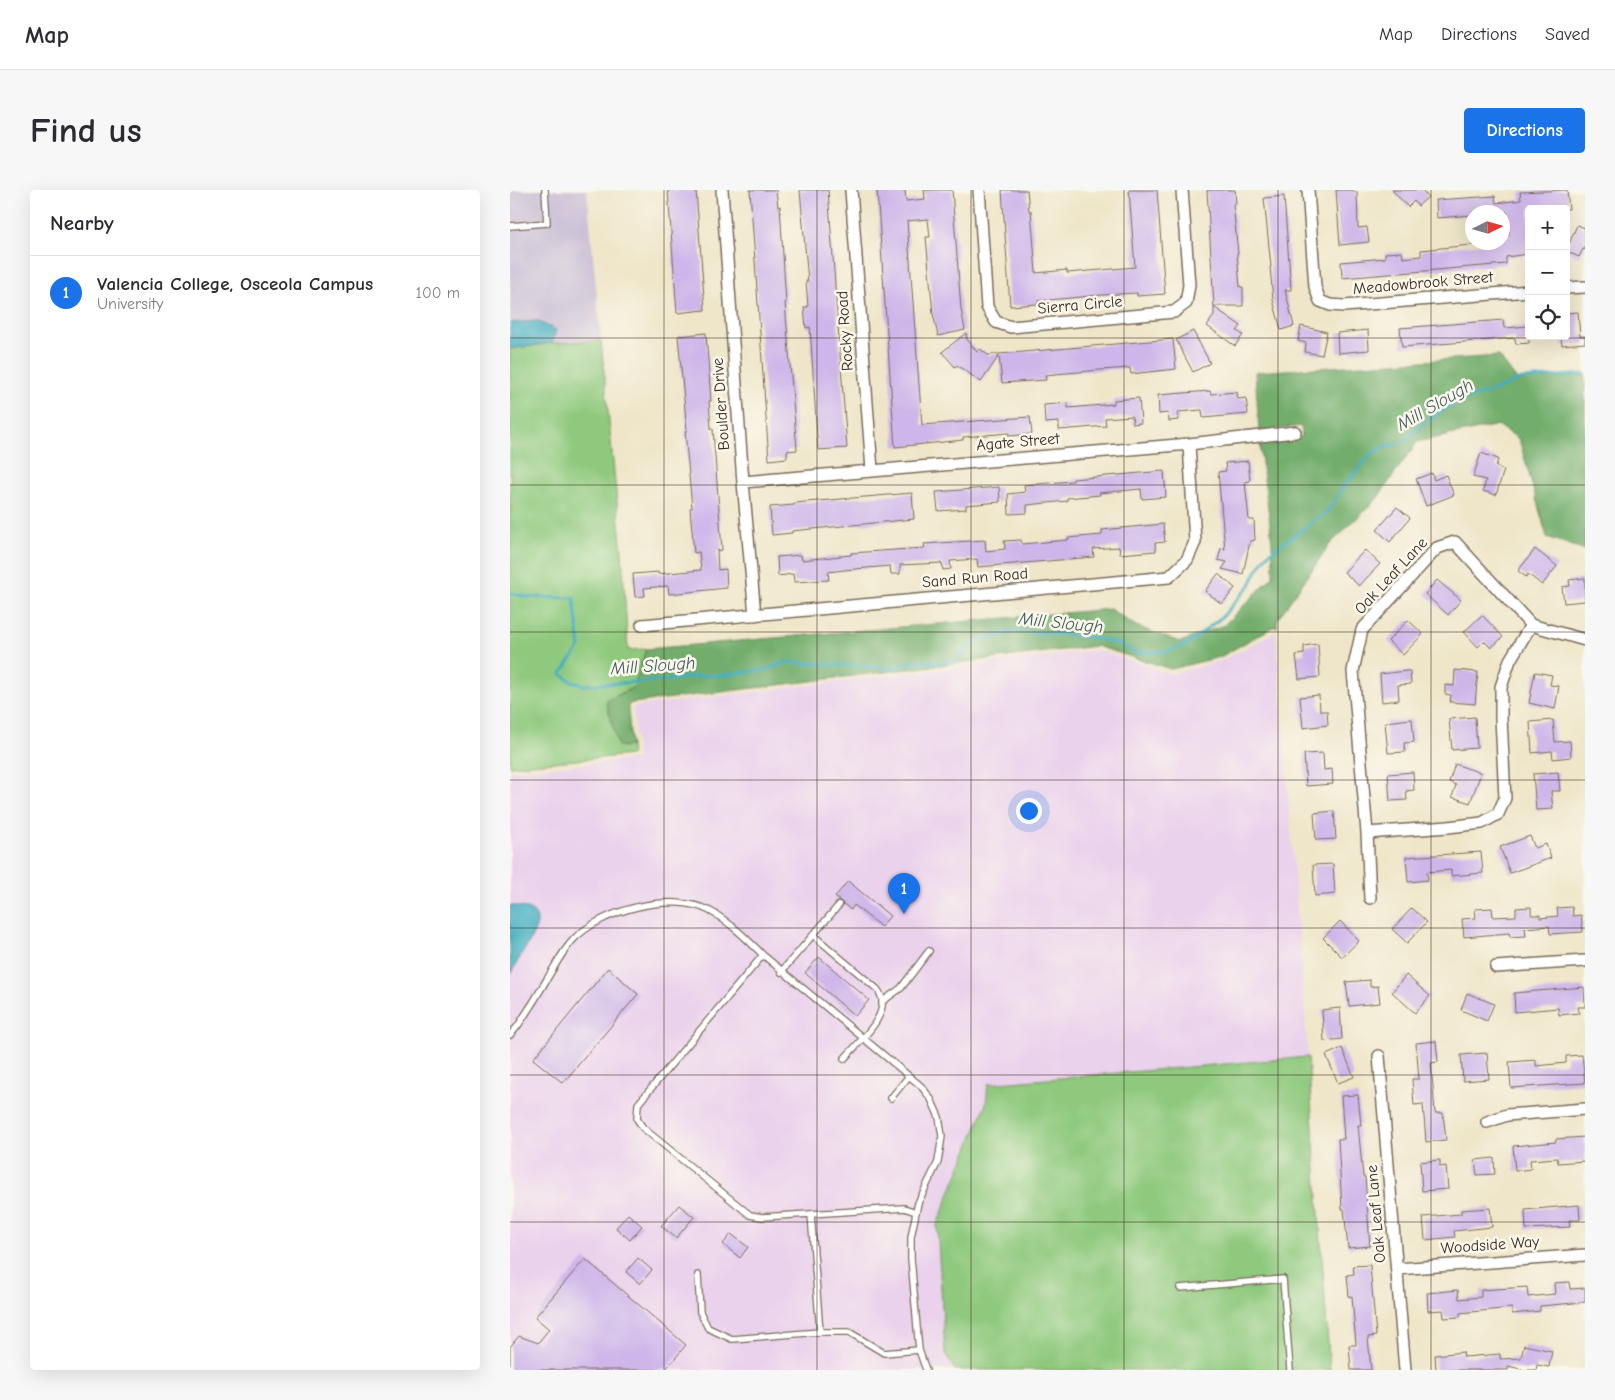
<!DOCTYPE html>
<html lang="en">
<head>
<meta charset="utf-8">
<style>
	:root { --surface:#fff; --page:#f7f7f7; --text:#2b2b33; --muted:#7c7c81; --line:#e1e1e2; --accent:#1a73e8 }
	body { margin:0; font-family:"Comic Neue",sans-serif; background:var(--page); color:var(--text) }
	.controls { position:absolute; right:15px; top:15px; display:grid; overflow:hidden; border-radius:5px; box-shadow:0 5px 20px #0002 }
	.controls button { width:45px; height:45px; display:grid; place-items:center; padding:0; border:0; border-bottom:1px solid var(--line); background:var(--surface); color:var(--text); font:25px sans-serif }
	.compass { position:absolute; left:955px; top:15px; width:45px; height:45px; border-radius:50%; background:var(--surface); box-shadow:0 5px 20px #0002; rotate:85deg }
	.you { position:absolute; left:518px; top:620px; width:18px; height:18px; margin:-12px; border:4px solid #fff; border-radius:50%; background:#1a73e8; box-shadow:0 0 0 8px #1a73e833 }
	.badge { display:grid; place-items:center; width:32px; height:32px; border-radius:50%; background:var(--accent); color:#fff; font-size:16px; font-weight:700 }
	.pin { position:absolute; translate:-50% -41px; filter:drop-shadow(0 1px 2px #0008) }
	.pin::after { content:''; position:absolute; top:26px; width:18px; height:15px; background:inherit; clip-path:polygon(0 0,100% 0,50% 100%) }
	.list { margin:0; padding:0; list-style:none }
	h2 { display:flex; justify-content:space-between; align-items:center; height:65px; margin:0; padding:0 20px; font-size:21px }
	h2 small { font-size:16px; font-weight:400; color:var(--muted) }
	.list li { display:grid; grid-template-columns:32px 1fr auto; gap:15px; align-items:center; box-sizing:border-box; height:75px; padding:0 20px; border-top:1px solid var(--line) }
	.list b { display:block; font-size:19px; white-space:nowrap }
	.list p { margin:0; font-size:16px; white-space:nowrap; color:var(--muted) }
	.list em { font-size:16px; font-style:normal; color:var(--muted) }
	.icon { flex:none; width:28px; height:28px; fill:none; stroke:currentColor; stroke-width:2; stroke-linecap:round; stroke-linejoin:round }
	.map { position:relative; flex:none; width:1075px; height:1180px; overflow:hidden; border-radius:5px }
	header { display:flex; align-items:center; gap:30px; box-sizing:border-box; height:70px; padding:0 25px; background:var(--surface); border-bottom:1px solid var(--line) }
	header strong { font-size:24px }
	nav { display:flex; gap:28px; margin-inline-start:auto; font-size:18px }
	.intro { display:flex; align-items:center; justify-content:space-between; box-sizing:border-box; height:120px; padding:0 30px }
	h1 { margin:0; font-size:35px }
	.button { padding:12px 22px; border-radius:5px; background:var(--accent); color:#fff; font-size:18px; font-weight:700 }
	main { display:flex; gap:30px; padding:0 30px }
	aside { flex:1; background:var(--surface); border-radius:5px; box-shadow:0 5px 20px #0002 }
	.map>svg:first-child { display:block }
</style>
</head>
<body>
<header>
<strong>Map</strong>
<nav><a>Map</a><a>Directions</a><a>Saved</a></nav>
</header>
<div class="intro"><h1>Find us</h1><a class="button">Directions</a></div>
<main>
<aside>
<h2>Nearby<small></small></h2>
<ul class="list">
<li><span class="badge">1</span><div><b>Valencia College, Osceola Campus</b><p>University</p></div><em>100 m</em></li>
</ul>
</aside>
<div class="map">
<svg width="1075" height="1180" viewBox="0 0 1075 1180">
	<rect width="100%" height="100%" fill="#fbf7ec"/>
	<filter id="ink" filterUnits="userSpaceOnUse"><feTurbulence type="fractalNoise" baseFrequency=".02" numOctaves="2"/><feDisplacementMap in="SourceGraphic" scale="10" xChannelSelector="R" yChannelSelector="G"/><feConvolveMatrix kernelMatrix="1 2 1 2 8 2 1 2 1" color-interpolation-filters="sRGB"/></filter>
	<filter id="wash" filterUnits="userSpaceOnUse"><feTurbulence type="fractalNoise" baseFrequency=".0096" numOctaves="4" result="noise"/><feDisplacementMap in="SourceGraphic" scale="20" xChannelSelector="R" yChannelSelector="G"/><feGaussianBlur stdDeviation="1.12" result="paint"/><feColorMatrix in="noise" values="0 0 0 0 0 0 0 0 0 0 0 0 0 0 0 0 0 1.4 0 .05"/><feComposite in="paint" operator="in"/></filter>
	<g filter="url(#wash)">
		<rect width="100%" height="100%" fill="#efe6c9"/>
		<path fill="#ead1ec" d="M 766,442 L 798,867 L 478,894 L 476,914 L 435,1163 L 445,1180 L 0,1180 L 0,581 L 127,569 L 123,517 L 587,460 L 661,484 L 712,471 Z"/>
		<path fill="#cabfd6" d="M 0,0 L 77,0 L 91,151 L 42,153 L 46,140 L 27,131 L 0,133 Z"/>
		<path fill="#8ec97d" stroke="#647a4e" d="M 91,151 L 112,362 L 118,460 L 136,459 L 124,497 L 96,511 L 112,557 L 121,556 L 122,565 L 0,576 L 0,159 L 42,153 Z
			M 798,867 L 820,1180 L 445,1180 L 435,1163 L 427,1035 L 476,914 L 478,894 Z"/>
		<path fill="#72ad6c" stroke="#566c45" d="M 989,166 L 1007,190 L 1075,185 L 1075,360 L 1037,347 L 1009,249 L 988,235 L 907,252 L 866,310 L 820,354 L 767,430 L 767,437 L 763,437 L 710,467 L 661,479 L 586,456 L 122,513 L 118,515 L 118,518 L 121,556 L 108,556 L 96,511 L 124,497 L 136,459 L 600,419 L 626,436 L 670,452 L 714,435 L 763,386 C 764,340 753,295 750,252 L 792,247 L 791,236 L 749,241 L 745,182 Z"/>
		<path fill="#43aec2" stroke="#3f6c70" d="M 27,131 L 46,140 L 42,153 L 0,159 L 0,133 Z
			M 0,715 C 31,719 33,729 18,754 C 12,764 6,774 0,785 Z"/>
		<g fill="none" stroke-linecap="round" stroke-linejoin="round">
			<path stroke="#43aec2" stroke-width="3" d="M 0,403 L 17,407 L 64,408 L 70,457 L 51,484 L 61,491 L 74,495 L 151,491 L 187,486 L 214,485 L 259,479 L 277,472 L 383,478 L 408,471 L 445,473 L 458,457 L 469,451 L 498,442 L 534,443 L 574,446 L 607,453 L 627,463 L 658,461 L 678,454 L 713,426 L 740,395 L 746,382 L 758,364 L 817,322 L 835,295 L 860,265 L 875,256 L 887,254 L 896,250 L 908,238 L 935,219 L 957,208 L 981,202 L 1012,189 L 1075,184"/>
		</g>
		<g id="blocks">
			<path fill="#ceb6ea" d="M 158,0 L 186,0 L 195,120 L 167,123 Z
				M 240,0 L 266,0 L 268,17 L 270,16 L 276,113 L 275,113 L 287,260 L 277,261 L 277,268 L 259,270 Z
				M 290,0 L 318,0 L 337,258 L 308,260 L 300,137 L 296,138 L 294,117 L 298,117 L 296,91 L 298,91 Z
				M 367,0 L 395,0 L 396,11 L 415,9 L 414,0 L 442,0 L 451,119 L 455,140 L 428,146 L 423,124 L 416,47 L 420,47 L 418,29 L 397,31 L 412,235 L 520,227 L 522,244 L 499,246 L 499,243 L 453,247 L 453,250 L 385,257 Z
				M 492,0 L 517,0 L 519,21 L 521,21 L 526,83 L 557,80 L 557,83 L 625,77 L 619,0 L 647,0 L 655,104 L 627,106 L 627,103 L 592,105 L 528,111 L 528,114 L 500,116 Z
				M 697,0 L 725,0 L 726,14 L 723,14 L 728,63 L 727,63 L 730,97 L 733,97 L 733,116 L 704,116 Z
				M 826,0 L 843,0 L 843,2 L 847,2 L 848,38 L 857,37 L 859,52 L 830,55 Z
				M 882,0 L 912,0 L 918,7 L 908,16 L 904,11 L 898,17 Z
				M 1057,0 L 1059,19 L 1019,19 L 1019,64 L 996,67 L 996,74 L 832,88 L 831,72 L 875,68 L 875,63 L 892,62 L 893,68 L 911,66 L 911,60 L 992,52 L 992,45 L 999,45 L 997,22 L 962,22 L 962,25 L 927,28 L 926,10 L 985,6 L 986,13 L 1011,10 L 1010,2 Z
				M 774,6 L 781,100 L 775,100 L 784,136 L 771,140 L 763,110 L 760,77 L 761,77 L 754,8 Z
				M 1067,35 L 1075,38 L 1075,60 L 1073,59 L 1069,67 L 1056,61 Z
				M 704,117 L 731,136 L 727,141 L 733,145 L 725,156 L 697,136 L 704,125 Z
				M 1068,122 L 1070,146 L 1075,146 L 1075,153 L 1052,155 L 1051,146 L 1056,146 L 1056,123 Z
				M 993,130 L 994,138 L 1019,136 L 1019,153 L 1006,154 L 1005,148 L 892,157 L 890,138 Z
				M 791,136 L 817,142 L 812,165 L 795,162 L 796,153 L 788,151 Z
				M 858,140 L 859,160 L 828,163 L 827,143 Z
				M 683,141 L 700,173 L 683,182 L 666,150 Z
				M 196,143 L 201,211 L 199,211 L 201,239 L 203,239 L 212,360 L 207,361 L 208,380 L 216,379 L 217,398 L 159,404 L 158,396 L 134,398 L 135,406 L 125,407 L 123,384 L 148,382 L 148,384 L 191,380 L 189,362 L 184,363 L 180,318 L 182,318 L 175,241 L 177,241 L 168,146 Z
				M 456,143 L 457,149 L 467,162 L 470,159 L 478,165 L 663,149 L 666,179 L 621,184 L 620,178 L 590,180 L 535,185 L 536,190 L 492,193 L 489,166 L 471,192 L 447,175 L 445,177 L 432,162 Z
				M 700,201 L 701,204 L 727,202 L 728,209 L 736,208 L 738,224 L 693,228 L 692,220 L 668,222 L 669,230 L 659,231 L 658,223 L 649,224 L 648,205 Z
				M 629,208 L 631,233 L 623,234 L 622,226 L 595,228 L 596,236 L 549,240 L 549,232 L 535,233 L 534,215 L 558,213 L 558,218 L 604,214 L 604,210 Z
				M 971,263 L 988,269 L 986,277 L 994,280 L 986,305 L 973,301 L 976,290 L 963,287 Z
				M 738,271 L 740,291 L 735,292 L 739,330 L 744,330 L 745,350 L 740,351 L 733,384 L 712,379 L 717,372 L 708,370 L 711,358 L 715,359 L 708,282 L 716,281 L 715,273 Z
				M 654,281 L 656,307 L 632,309 L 631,299 L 589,303 L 590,305 L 557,308 L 557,311 L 517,315 L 517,323 L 499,324 L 498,304 L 515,302 L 514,295 L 563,291 L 563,289 Z
				M 922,283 L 924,290 L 936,285 L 944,305 L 916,316 L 906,289 Z
				M 489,297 L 490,312 L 456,315 L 456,319 L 428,321 L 426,302 Z
				M 402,303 L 404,329 L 282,341 L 282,343 L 262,345 L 260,317 L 284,315 L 284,313 Z
				M 887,317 L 900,328 L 880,352 L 867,340 Z
				M 653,334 L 655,352 L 645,353 L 646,361 L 610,364 L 609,357 L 583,359 L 584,367 L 468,377 L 467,369 L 440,371 L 441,379 L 433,380 L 432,373 L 390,375 L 390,384 L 381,384 L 380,376 L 334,380 L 318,382 L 319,390 L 284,392 L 283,384 L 268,386 L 267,367 L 291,365 L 292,370 L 341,365 L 341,363 L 415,358 L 414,354 L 475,350 L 476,361 L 495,359 L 494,351 L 511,350 L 512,354 L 558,350 L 558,348 L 592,345 L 592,340 Z
				M 1025,359 L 1047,376 L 1032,395 L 1018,384 L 1016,387 L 1008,381 Z
				M 855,360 L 870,374 L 849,396 L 834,382 Z
				M 708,384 L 725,398 L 712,414 L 695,401 Z
				M 1075,388 L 1075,411 L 1054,413 L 1052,397 L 1060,396 L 1059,390 Z
				M 927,390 L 951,410 L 938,425 L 915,404 Z
				M 972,425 L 993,447 L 981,458 L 974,451 L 968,457 L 954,442 Z
				M 898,430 L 913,444 L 893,465 L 878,451 Z
				M 808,454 L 810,487 L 789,489 L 786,465 L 794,464 L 794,456 Z
				M 945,480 L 968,482 L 965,514 L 940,512 L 941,505 L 935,504 L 935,495 L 944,496 Z
				M 896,481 L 900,481 L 901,494 L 888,495 L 889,510 L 872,512 L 870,484 Z
				M 1025,482 L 1042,485 L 1040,495 L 1049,496 L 1045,519 L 1019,513 Z
				M 809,505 L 810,521 L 817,521 L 818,535 L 793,538 L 790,507 Z
				M 965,527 L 967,558 L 942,560 L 939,529 Z
				M 902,529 L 904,552 L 894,553 L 895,562 L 878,563 L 875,532 Z
				M 1043,530 L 1045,552 L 1060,551 L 1061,567 L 1043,569 L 1042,561 L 1022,563 L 1020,532 Z
				M 813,563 L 814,580 L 822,579 L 823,594 L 796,596 L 794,564 Z
				M 945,574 L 971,583 L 960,613 L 942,607 L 946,595 L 939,592 Z
				M 903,582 L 904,600 L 896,601 L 897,610 L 880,611 L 878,584 Z
				M 1048,582 L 1050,601 L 1041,601 L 1043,619 L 1026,620 L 1023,584 Z
				M 824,621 L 826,649 L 806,650 L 804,623 Z
				M 1020,646 L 1025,658 L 1036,654 L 1041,668 L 1000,683 L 990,657 Z
				M 971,662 L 973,683 L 941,686 L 941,680 L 917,682 L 918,690 L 898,692 L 896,667 Z
				M 823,674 L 825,704 L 805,706 L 803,675 Z
				M 338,691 L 380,726 L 371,737 L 344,715 L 341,720 L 325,707 Z
				M 1021,717 L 1021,725 L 1030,725 L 1030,728 L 1048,726 L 1047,718 L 1062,717 L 1063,726 L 1071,725 L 1073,742 L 1040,744 L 1039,736 L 1015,738 L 1016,746 L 1000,747 L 999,743 L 954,747 L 952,729 L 966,728 L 965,719 L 982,718 L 983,727 L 1006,726 L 1006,718 Z
				M 902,718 L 917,732 L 897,753 L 882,739 Z
				M 830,731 L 849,751 L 832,767 L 813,748 Z
				M 309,767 L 359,810 L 345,826 L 295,783 Z
				M 98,778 L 128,804 L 53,893 L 23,869 Z
				M 896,785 L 920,806 L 905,823 L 882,802 Z
				M 860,790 L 860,797 L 868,796 L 870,813 L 839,816 L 836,792 Z
				M 1074,797 L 1075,817 L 1068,817 L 1069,823 L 1049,825 L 1048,818 L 1005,822 L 1004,803 Z
				M 957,803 L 984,814 L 977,831 L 951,820 Z
				M 830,818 L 832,849 L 814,851 L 812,820 Z
				M 926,851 L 928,872 L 921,873 L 925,923 L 933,923 L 936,950 L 916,952 L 913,914 L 904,915 L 902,889 L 909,889 L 906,853 Z
				M 832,858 L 844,887 L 828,893 L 816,865 Z
				M 977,863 L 979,889 L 953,891 L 951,865 Z
				M 1072,865 L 1075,893 L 1001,898 L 999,872 L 1026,870 L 1026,876 L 1056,873 L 1056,866 Z
				M 848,905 L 851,935 L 848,935 L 853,987 L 855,987 L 860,1056 L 838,1058 L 834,1019 L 832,1019 L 828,949 L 834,949 L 831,906 Z
				M 1075,947 L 1075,971 L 1048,973 L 1047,968 L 1020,970 L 1021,979 L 1005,981 L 1003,956 L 1046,952 L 1046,949 Z
				M 984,968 L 985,984 L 967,985 L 965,970 Z
				M 930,970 L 930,977 L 936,976 L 938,999 L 912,1001 L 910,972 Z
				M 169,1015 L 184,1027 L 166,1048 L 151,1036 Z
				M 1069,1015 L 1070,1030 L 1059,1030 L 1060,1037 L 1016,1039 L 1015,1020 Z
				M 980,1018 L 982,1037 L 944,1041 L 945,1047 L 915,1050 L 913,1027 L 951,1024 L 951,1020 Z
				M 118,1024 L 132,1036 L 120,1050 L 106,1038 Z
				M 221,1044 L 238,1057 L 230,1068 L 213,1054 Z
				M 128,1068 L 142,1080 L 130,1094 L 116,1082 Z
				M 75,1069 L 176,1155 L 155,1180 L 0,1180 L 0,1157 L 9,1146 L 28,1153 L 39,1139 L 25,1127 Z
				M 860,1075 L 866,1146 L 858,1147 L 861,1180 L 841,1180 L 839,1155 L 846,1155 L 842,1106 L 839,1107 L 837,1085 L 844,1084 L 843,1076 Z
				M 1059,1092 L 1060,1099 L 1075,1098 L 1075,1112 L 1030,1116 L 1030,1121 L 1002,1124 L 1002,1118 L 950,1123 L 950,1127 L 934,1128 L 933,1120 L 918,1121 L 917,1103 L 948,1100 L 949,1109 L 971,1107 L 971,1100 L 1017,1097 L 1018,1107 L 1045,1104 L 1044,1093 Z
				M 1014,1155 L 1042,1161 L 1039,1177 L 1027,1175 L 1026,1180 L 1015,1180 L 998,1176 L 998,1180 L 926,1180 L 925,1165 L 953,1162 L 954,1167 L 990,1164 L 990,1169 L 1011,1168 Z"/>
		</g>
	</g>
	<g filter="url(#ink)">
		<use href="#blocks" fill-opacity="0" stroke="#7a6c5a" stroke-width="1"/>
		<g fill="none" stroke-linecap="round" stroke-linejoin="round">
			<g stroke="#7a6c5a" stroke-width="8">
				<path id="service" d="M 0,36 L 37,33 L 35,0
					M 303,745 L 367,799 C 386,822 348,852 334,869
					M 271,782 L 329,715
					M 373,811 L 391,798 L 419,761
					M 0,845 L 7,837 C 18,821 28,805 37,789 C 45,776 52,762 63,750 C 91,720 162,701 200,721 C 220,732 237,749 253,765
					M 381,908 L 399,886
					M 406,1022 L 394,1018 L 252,1027 L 240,1025 L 133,938 L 127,929 L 128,914 L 253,765 L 411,896 L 421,909 L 429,927 L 432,946 L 428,972 L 408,1013 L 401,1047 L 401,1068 L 409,1160 L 416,1180
					M 301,1024 L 310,1142
					M 188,1085 L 190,1122 L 198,1138 L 222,1149 L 310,1142 L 339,1142 L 374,1163 L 409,1160
					M 670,1098 L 773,1089 L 780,1180"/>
			</g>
			<g stroke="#7a6c5a" stroke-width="14">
				<path id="minor" d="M 212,0 L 233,292 L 245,425
					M 341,0 L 362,280
					M 469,0 L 477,117 L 486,132 L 501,137 L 664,122 L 676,113 L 679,95 L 672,0
					M 798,0 L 805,97 L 810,111 L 820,115 L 834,116 L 1019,101
					M 1056,98 L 1075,97
					M 233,292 L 679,254 L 785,242
					M 132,435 L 659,387 L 677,370 L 685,352 L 679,254
					M 857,643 L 938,637 L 972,633 L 988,624 L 995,608 L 991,528 L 991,497 L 1000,470 L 1021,435
					M 860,708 L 857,643 L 843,481 L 852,440 L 927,358 L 945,352 L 1021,435 L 1075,450
					M 986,777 L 1075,771
					M 869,866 L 895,1180
					M 977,932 L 997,925 L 1075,919
					M 887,1079 L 1075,1065"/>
			</g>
			<use href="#service" stroke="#fff" stroke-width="5.5"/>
			<use href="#minor" stroke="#fff" stroke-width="11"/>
		</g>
	</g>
	<path fill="none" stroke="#3b2a1e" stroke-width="1" stroke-opacity="0.55" d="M 154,0 L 154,1180M 307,0 L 307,1180M 461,0 L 461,1180M 614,0 L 614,1180M 768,0 L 768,1180M 921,0 L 921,1180M 0,148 L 1075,148M 0,295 L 1075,295M 0,442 L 1075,442M 0,590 L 1075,590M 0,738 L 1075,738M 0,885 L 1075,885M 0,1032 L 1075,1032"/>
	<g text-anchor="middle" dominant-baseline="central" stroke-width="5" stroke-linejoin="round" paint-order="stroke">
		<g font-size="16" fill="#3b2a1e" stroke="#fbf7ec">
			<text transform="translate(913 93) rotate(-5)">Meadowbrook Street</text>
			<text transform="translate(570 115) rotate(-5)">Sierra Circle</text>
			<text transform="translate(335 141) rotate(-94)">Rocky Road</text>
			<text transform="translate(211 214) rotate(-94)">Boulder Drive</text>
			<text transform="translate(508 252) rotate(-5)">Agate Street</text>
			<text transform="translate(881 386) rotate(-47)">Oak Leaf Lane</text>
			<text transform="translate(465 388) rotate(-5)">Sand Run Road</text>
			<text transform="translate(866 1024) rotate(-95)">Oak Leaf Lane</text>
			<text transform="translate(980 1055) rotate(-4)">Woodside Way</text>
		</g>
		<g font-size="18" font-style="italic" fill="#3e5f60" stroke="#fbf7ec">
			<text transform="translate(925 215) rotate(-30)">Mill Slough</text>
			<text transform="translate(551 433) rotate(6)">Mill Slough</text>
			<text transform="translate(143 476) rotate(-4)">Mill Slough</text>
		</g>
	</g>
</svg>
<div class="controls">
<button>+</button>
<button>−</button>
<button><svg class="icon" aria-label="locate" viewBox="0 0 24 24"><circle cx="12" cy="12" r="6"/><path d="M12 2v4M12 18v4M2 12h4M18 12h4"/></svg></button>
</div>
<svg class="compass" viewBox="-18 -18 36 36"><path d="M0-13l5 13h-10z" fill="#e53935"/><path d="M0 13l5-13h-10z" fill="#7c7c81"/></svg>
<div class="you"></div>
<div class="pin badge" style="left:394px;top:724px">1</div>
</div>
</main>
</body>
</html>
